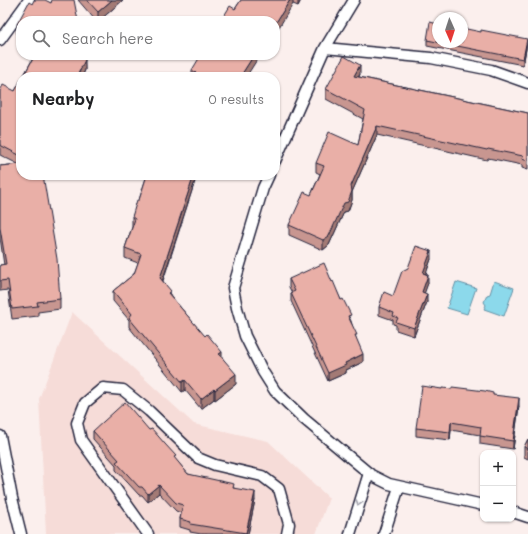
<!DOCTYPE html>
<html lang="en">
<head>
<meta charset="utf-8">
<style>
	:root { --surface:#fff; --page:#f2f2f2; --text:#202124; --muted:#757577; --line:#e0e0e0 }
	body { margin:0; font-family:Mali,sans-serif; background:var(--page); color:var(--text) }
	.controls { position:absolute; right:12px; bottom:12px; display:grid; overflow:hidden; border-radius:8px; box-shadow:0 1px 3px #0004 }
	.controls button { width:36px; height:36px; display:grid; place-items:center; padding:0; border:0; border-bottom:1px solid var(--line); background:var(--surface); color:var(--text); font:20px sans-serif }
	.compass { position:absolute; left:432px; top:12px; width:36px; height:36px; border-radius:50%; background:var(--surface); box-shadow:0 1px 3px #0004; rotate:177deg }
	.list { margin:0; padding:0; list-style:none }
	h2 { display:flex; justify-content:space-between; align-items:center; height:52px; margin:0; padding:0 16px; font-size:17px }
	h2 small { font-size:13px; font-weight:400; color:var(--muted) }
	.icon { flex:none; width:22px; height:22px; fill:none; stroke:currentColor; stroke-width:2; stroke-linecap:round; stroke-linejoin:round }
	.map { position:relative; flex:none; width:528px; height:534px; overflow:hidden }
	.search { position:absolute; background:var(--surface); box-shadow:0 1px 3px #0004; left:16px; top:16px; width:264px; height:44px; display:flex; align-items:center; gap:10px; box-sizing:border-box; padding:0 14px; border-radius:16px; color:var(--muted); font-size:15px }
	.panel { position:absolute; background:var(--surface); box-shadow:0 1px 3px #0004; left:16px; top:72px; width:264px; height:108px; border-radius:16px }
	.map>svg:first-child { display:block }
</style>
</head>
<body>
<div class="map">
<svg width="528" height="534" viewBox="0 0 528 534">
	<rect width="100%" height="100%" fill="#fbefed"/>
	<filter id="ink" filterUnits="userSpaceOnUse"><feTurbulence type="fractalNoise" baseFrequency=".025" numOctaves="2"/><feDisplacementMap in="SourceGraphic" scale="8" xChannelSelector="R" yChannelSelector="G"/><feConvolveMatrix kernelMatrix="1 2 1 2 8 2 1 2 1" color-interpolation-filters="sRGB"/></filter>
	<g filter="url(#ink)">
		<path fill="#f6dcd8" d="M 72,312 L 194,424 L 268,441 L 329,498 L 316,534 L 46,534 L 39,399 Z"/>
		<path fill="#8cd9eb" stroke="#6290a5" d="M 494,281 L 514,288 L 504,316 L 484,309 L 486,305 L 484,302 L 487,295 L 490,294 Z
			M 456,282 L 476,288 L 467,314 L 447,308 Z"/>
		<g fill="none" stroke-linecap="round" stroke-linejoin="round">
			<g stroke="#22223b" stroke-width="13">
				<path id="lane" d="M 0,40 L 29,0
					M 325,48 L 431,58 L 491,70 L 528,83
					M 275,161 L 325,48 L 354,0
					M 269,175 L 263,188 L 233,288 L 237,308 L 245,336 L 263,372 L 275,391 L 304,419 L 371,475 L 389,484 L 483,505
					M 0,436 L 12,498 L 21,534
					M 513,512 L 528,517
					M 148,534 L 81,440 L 77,423 L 85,403 L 103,388 L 123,390 L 149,411 L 198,458 L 215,465 L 262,476 L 279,489 L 289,524 L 287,534
					M 350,534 L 369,473
					M 384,534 L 399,487"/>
			</g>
			<use href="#lane" stroke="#fff" stroke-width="10"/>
		</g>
		<path fill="#c89690" stroke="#22223b" d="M 74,0 L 21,21 L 21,36 L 17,34 L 17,24 L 32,4 L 51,3 Z
			M 78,0 L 123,0 L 99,21 L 96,21 Z
			M 241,0 L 301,0 L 298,6 L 293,4 L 235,9 Z
			M 427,40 L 527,44 L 523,65 L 427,46 Z
			M 32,55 L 84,55 L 85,70 L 82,77 L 23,77 L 32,60 Z
			M 192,70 L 246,77 L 192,77 Z
			M 360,74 L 359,77 L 528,113 L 528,170 L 522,168 L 522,165 L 488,158 L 487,160 L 377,135 L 352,192 L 352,200 L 348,211 L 344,212 L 329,245 L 323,250 L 289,235 L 289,225 L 311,195 L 320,174 L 316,172 L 316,163 L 358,145 L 363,119 L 326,99 L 326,89 Z
			M 21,80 L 21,175 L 60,299 L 60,309 L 38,312 L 38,316 L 12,319 L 8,290 L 0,291 L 0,265 L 4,265 L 0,238 L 0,166 L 18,164 L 0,155 L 0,91 L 15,91 Z
			M 147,175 L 197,175 L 163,281 L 171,296 L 222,357 L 236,384 L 215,400 L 214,399 L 201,409 L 185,390 L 182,392 L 129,327 L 129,320 L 113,301 L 113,291 L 134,274 L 138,263 L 125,258 L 125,248 L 132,227 L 132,217 L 139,200 Z
			M 431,259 L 426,274 L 428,283 L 424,293 L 427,302 L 414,336 L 396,330 L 396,325 L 393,324 L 393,320 L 379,315 L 379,307 L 393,296 Z
			M 289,279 L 332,282 L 341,300 L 351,321 L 363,362 L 346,370 L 346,373 L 328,381 L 291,301 L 291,293 L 292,293 L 289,287 Z
			M 493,395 L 519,406 L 513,449 L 480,444 L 480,435 L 451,430 L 450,440 L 416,436 L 416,428 Z
			M 93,431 L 176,460 L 188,474 L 234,488 L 255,500 L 248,534 L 201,534 L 190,532 L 190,530 L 180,527 L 180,519 L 181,513 L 176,511 L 159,493 L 148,502 L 142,495 L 139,495 L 116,470 L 116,465 L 93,439 Z
			M 528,439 L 528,459 L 524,457 L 524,447 Z"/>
		<path fill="#a37a75" stroke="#22223b" d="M 112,0 L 123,0 L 99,21 L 98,21 L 98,12 Z
			M 290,0 L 293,0 L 293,4 L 275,34 L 275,24 Z
			M 298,0 L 301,0 L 298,6 Z
			M 527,39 L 527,44 L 523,65 L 523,59 Z
			M 254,55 L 260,55 L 246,77 L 240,77 Z
			M 85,60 L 85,70 L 82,77 L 77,77 Z
			M 360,65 L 360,74 L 354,86 L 354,76 Z
			M 377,126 L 377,135 L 352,192 L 352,200 L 348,211 L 344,212 L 329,245 L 323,250 L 323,240 L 351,186 Z
			M 194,175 L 197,175 L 160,288 L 160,278 Z
			M 431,251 L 431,259 L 423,281 L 423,273 Z
			M 428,275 L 428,283 L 422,300 L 422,292 Z
			M 427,294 L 427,302 L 414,336 L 414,328 Z
			M 222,352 L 222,362 L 219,354 Z
			M 363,354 L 363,362 L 346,370 L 346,373 L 328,381 L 328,373 L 345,363 Z
			M 236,374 L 236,384 L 215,400 L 215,390 Z
			M 185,380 L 185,390 L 182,392 L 182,382 Z
			M 214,389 L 214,399 L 201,409 L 201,399 Z
			M 519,398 L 519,406 L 513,449 L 513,441 Z
			M 451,422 L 451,430 L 450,440 L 450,432 Z
			M 159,485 L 159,493 L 148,502 L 148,494 Z
			M 255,492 L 255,500 L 248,534 L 246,534 Z"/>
		<path fill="#e9afa7" stroke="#22223b" d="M 34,0 L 45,0 L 51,3 L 52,0 L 74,0 L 78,21 L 21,21 L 21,26 L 17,24 L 29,2 L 32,4 Z
			M 87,0 L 112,0 L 98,12 Z
			M 241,0 L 290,0 L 275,24 L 275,21 L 221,21 L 230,6 L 235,9 Z
			M 430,22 L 438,24 L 438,42 L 462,42 L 462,28 L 481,32 L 481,30 L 527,39 L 523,59 L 427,40 Z
			M 35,55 L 84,55 L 85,60 L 77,76 L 79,77 L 23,77 Z
			M 201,55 L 254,55 L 240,77 L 194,77 L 196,73 L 192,70 Z
			M 344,56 L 360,65 L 354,76 L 528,113 L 528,161 L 522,159 L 523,156 L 488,149 L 487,150 L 377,126 L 351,186 L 352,191 L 348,202 L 344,203 L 329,236 L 323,240 L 289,225 L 304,192 L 311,195 L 324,166 L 316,163 L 329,132 L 358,145 L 365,110 L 326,89 Z
			M 21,80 L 21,156 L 0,145 L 0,91 L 3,85 L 15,91 Z
			M 21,164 L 21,175 L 43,175 L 57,259 L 60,299 L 37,302 L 38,306 L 12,309 L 8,280 L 0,281 L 0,265 L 6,264 L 0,228 L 0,166 Z
			M 147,175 L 194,175 L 160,278 L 171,291 L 168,293 L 205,336 L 207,334 L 222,352 L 219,354 L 236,374 L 215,390 L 214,389 L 201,399 L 185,380 L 182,382 L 129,318 L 132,314 L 113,291 L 134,274 L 141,254 L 125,248 L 135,219 L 132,217 L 137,200 L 139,200 Z
			M 416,246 L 431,251 L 423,273 L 428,275 L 422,292 L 427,294 L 414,328 L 396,322 L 398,318 L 393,316 L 394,313 L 379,307 L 384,292 L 393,296 L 402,271 L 408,268 Z
			M 324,263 L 332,282 L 333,281 L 341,300 L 343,299 L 351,315 L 348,316 L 357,335 L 355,335 L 363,354 L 345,363 L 346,365 L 328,373 L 291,293 L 295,291 L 289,279 Z
			M 422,386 L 442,389 L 442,388 L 452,389 L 452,387 L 485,391 L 493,393 L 493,395 L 519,398 L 513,441 L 480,436 L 481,427 L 451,422 L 450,432 L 416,428 Z
			M 125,402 L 149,430 L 152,429 L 165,444 L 176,456 L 174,457 L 188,474 L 234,484 L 233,488 L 255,492 L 246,533 L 190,524 L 191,522 L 180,519 L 183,505 L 176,503 L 159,485 L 148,494 L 142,487 L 139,487 L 116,462 L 119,460 L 93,431 Z
			M 528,439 L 528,449 L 524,447 Z"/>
		<defs><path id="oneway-chevron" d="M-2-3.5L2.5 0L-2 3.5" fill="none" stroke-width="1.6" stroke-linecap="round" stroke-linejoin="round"/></defs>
		<use stroke="#9c9ca7" href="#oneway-chevron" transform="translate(359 503) rotate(107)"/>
	</g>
</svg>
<div class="controls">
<button>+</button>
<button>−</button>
</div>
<svg class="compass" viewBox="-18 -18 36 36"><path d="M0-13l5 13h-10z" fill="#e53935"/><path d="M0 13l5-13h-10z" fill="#757577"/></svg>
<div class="search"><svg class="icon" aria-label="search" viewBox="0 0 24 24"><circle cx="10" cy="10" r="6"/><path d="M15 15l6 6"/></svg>Search here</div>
<section class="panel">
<h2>Nearby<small>0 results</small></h2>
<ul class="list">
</ul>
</section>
</div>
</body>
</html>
